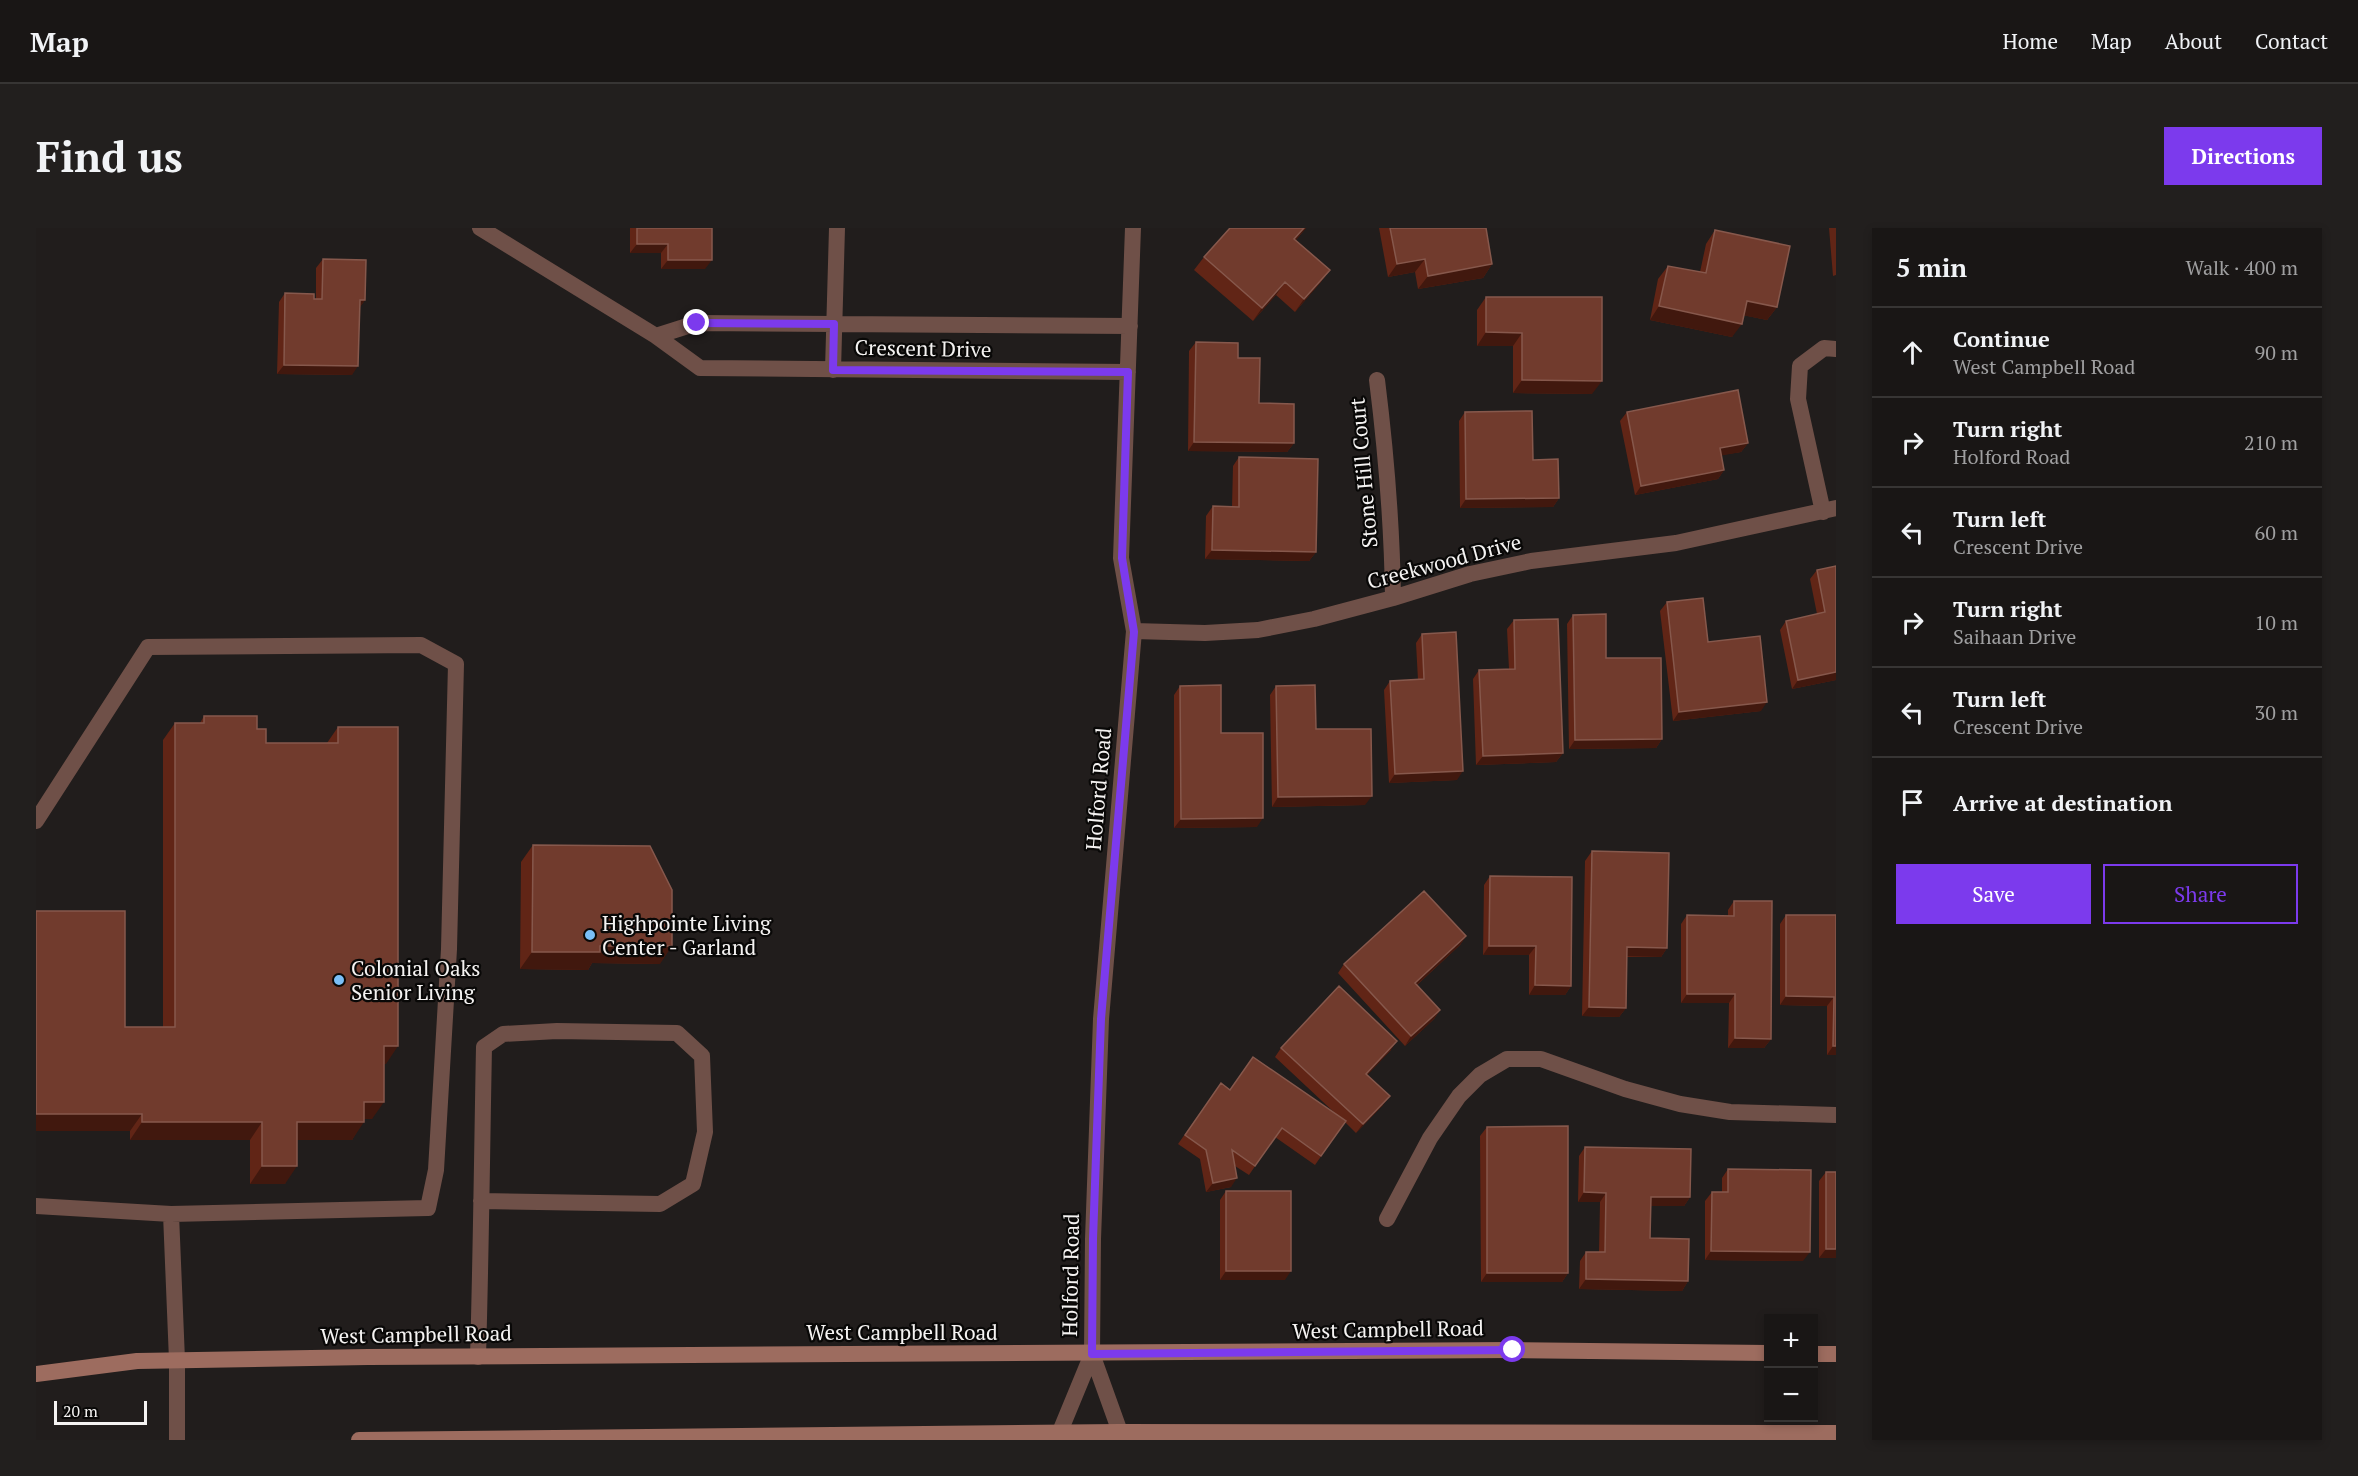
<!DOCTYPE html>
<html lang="en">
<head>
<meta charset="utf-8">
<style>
	:root { --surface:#191615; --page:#221f1e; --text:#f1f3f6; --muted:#9f9fa0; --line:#373534; --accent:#7c3aed }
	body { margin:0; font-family:"PT Serif",serif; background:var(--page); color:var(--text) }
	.controls { position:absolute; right:18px; bottom:18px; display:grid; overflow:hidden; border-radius:0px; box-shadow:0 3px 9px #0003 }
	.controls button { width:54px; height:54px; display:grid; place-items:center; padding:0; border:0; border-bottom:2px solid var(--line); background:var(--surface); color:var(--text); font:30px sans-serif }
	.scale { position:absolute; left:18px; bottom:15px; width:93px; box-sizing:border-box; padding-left:6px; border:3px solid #f5f3f2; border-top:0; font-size:16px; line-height:21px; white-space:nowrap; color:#f5f3f2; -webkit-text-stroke:4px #090807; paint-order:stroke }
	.stop { position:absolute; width:18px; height:18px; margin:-14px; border:4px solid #7c3aed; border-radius:50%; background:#fff }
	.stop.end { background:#7c3aed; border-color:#fff; box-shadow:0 2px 6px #0008 }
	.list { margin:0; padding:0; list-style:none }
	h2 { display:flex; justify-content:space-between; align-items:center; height:78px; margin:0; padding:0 24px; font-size:26px }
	h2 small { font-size:20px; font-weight:400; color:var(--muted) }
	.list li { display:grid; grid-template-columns:39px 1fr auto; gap:18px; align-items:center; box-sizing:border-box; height:90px; padding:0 24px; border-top:2px solid var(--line) }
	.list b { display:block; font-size:22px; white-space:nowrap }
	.list p { margin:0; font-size:20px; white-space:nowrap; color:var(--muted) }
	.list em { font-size:20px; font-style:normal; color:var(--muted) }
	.actions { display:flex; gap:12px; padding:18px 24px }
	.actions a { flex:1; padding:14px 0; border:2px solid var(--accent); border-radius:0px; text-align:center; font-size:21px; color:var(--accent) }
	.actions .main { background:var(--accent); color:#fff }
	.icon { flex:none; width:33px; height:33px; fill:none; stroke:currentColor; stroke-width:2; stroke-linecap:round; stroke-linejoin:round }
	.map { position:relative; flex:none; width:1800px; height:1212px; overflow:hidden; border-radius:0px }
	header { display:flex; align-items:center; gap:36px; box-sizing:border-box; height:84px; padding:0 30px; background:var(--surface); border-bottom:2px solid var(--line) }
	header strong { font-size:28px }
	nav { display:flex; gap:33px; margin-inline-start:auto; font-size:21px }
	.intro { display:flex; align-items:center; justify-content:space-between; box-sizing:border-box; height:144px; padding:0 36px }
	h1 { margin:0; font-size:42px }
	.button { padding:15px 27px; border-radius:0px; background:var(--accent); color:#fff; font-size:21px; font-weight:700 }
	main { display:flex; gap:36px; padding:0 36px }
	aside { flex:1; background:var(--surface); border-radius:0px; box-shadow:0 3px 9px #0003 }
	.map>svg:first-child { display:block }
</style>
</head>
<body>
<header>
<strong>Map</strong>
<nav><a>Home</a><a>Map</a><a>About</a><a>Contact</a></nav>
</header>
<div class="intro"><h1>Find us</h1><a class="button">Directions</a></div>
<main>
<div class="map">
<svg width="1800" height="1212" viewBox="0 0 1800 1212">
	<rect width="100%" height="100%" fill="#211d1c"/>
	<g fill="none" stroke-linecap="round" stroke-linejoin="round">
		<path stroke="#6f5048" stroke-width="16" d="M 0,593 L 112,419 L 385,417 L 420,436 L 413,721 L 400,942 L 392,980 L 135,986 L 0,978
			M 135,986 L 141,1132 L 141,1212
			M 442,1129 C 445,1025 446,922 448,819 L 467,806 L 521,803 L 641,805 L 666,828 L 669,904 L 657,956 L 624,976 L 445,973"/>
		<path stroke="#6f5048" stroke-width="16" d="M 444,0 L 620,108 L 664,140 L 1092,144
			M 620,108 L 661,95 L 1094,98
			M 797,142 L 801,0
			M 1341,152 C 1350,224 1356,297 1357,370
			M 1787,284 L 1762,171 L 1764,138 L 1788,120 L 1800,121
			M 1098,403 L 1169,405 L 1222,402 L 1278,391 L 1357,370 L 1434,346 L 1495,333 L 1640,315 L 1800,280
			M 1351,991 L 1394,910 L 1423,868 L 1444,847 L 1471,831 L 1505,831 L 1589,861 L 1644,876 L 1694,884 L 1800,887
			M 1056,1126 L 1057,1011 L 1065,791 L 1098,403 L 1085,330 L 1097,0"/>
		<path stroke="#6f5048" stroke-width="16" d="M 1056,1126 L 1084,1204 L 1084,1212
			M 1023,1212 L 1023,1206 L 1056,1126"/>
		<path stroke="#9d6c5f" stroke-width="16" d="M 1778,1126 L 1800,1126
			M 0,1146 L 101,1133 L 332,1129 L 1477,1122 L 1732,1125
			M 323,1212 L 1084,1204 L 1800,1205"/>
	</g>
	<path fill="#612516" d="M 594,0 L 676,0 L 669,41 L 625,41 L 625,25 L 594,25 Z
		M 1194,0 L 1270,0 L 1260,12 L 1294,42 L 1284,55 L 1259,84 L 1240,67 L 1217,93 L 1158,42 L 1168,29 Z
		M 1343,0 L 1450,0 L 1456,36 L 1447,50 L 1382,61 L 1379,44 L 1352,49 Z
		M 1793,0 L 1800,0 L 1800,47 L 1797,48 Z
		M 1679,2 L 1741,79 L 1731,92 L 1707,87 L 1696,109 L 1614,92 L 1622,51 L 1632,38 L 1664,44 L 1670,16 Z
		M 287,31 L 329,72 L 323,80 L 316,147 L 241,146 L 243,74 L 249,65 L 280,71 L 280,40 Z
		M 1450,69 L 1556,166 L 1477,165 L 1477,118 L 1441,118 L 1441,82 Z
		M 1160,114 L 1202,130 L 1223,175 L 1258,215 L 1251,224 L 1152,223 L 1153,123 Z
		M 1429,184 L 1497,232 L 1523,270 L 1517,279 L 1424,280 L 1423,193 Z
		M 1591,184 L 1712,215 L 1705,224 L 1685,227 L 1688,242 L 1682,251 L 1599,267 L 1584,193 Z
		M 1203,229 L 1280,324 L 1273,333 L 1169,331 L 1170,288 L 1177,278 L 1196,279 L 1197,238 Z
		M 1800,338 L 1800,452 L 1756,461 L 1744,402 L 1750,393 L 1781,386 L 1774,351 L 1781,342 Z
		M 1631,374 L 1672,414 L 1725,483 L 1637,493 L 1624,383 Z
		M 1537,387 L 1570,430 L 1626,511 L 1620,520 L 1533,521 L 1531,396 Z
		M 1478,392 L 1527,525 L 1520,534 L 1440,537 L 1437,451 L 1443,442 L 1473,441 L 1471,401 Z
		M 1386,406 L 1421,552 L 1353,555 L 1348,462 L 1354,453 L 1382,452 L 1380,415 Z
		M 1144,458 L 1185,505 L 1221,599 L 1138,600 L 1138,467 Z
		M 1240,458 L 1280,501 L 1329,577 L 1236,579 L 1234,467 Z
		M 168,488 L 221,501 L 230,515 L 291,515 L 302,499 L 350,836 L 348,836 L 336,891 L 328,891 L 316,912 L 261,912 L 249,956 L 214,956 L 214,912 L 94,912 L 94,903 L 0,903 L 89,799 L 127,799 L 127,512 L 139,495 L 164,495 Z
		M 497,617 L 624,736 L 556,735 L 552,742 L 484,741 L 485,634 Z
		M 1556,623 L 1631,720 L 1625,729 L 1590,729 L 1590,780 L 1583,789 L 1546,788 L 1549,633 Z
		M 1454,648 L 1535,758 L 1529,767 L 1493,767 L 1493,727 L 1447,727 L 1448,657 Z
		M 1698,673 L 1735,811 L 1728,820 L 1692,820 L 1693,775 L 1645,775 L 1645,696 L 1651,687 L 1692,688 L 1692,682 Z
		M 1750,687 L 1800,687 L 1800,827 L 1791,827 L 1791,778 L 1744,777 L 1744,696 Z
		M 1430,708 L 1424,717 L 1381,757 L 1404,782 L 1398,791 L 1369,818 L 1302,745 L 1308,736 Z
		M 1245,820 L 1355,822 L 1331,847 L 1347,877 L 1320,905 L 1309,894 L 1279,937 L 1239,909 L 1213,947 L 1199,938 L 1195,959 L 1170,964 L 1164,931 L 1142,916 L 1185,855 L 1194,862 L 1302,888 L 1239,829 Z
		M 1451,899 L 1532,1045 L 1526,1054 L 1445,1054 L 1444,908 Z
		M 1549,919 L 1654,969 L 1648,978 L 1615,978 L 1614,1010 L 1652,1053 L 1646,1063 L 1543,1061 L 1544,1033 L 1550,1024 L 1563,1024 L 1564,974 L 1542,974 L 1543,928 Z
		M 1692,941 L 1767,1033 L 1669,1032 L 1669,973 L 1676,964 L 1686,964 L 1686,950 Z
		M 1790,944 L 1800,1030 L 1783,1030 L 1783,953 Z
		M 1190,963 L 1249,1052 L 1184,1052 L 1184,972 Z"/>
	<path fill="#41180e" d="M 1268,0 L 1270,0 L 1265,6 L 1249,24 L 1258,11 Z
		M 601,16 L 632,16 L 625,25 L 594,25 Z
		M 1389,31 L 1379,44 L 1352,49 L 1361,36 Z
		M 632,32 L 676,32 L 669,41 L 625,41 Z
		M 1456,36 L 1447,50 L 1382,61 L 1392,48 Z
		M 1294,42 L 1284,55 L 1259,84 L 1268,71 Z
		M 1249,54 L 1240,67 L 1217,93 L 1226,80 Z
		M 324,72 L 329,72 L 322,82 Z
		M 1711,73 L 1741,79 L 1731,92 L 1701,86 Z
		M 1623,78 L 1706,96 L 1696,109 L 1614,92 Z
		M 1450,104 L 1486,105 L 1477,118 L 1441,118 Z
		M 248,137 L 322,138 L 316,147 L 241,146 Z
		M 1486,152 L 1566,153 L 1556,166 L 1477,165 Z
		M 1158,214 L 1258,215 L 1251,224 L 1152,223 Z
		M 1712,215 L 1705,224 L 1678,229 L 1684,220 Z
		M 1688,242 L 1682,251 L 1599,267 L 1605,258 Z
		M 1523,270 L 1517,279 L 1424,280 L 1430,271 Z
		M 1176,322 L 1280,324 L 1273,333 L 1169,331 Z
		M 1800,444 L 1800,452 L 1756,461 L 1762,452 Z
		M 1731,474 L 1725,483 L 1637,493 L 1643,484 Z
		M 1626,511 L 1620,520 L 1533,521 L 1539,512 Z
		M 1527,525 L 1520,534 L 1440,537 L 1447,528 Z
		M 1427,543 L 1421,552 L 1353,555 L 1359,546 Z
		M 1336,568 L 1329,577 L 1236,579 L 1242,569 Z
		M 1227,590 L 1221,599 L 1138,600 L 1145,591 Z
		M 1430,708 L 1424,717 L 1373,764 L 1379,755 Z
		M 564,718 L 636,718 L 624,736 L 556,735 L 552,742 L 484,741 L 496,724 Z
		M 1453,718 L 1500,718 L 1493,727 L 1447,727 Z
		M 1591,719 L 1631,720 L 1625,729 L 1584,728 Z
		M 1499,757 L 1535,758 L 1529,767 L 1493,767 Z
		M 1651,766 L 1699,766 L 1693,775 L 1645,775 Z
		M 1750,768 L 1798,769 L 1791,778 L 1744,777 Z
		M 1553,779 L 1590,780 L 1583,789 L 1546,788 Z
		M 1404,782 L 1398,791 L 1369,818 L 1375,808 Z
		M 1699,810 L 1735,811 L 1728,820 L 1692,820 Z
		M 1361,813 L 1355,822 L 1324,855 L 1330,846 Z
		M 348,818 L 362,818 L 350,836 L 336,836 Z
		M 1797,818 L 1800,818 L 1800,827 L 1791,827 Z
		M 1354,868 L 1347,877 L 1320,905 L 1327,896 Z
		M 328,874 L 348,874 L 336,891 L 316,891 Z
		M 0,886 L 106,886 L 94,903 L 0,903 Z
		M 106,894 L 226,894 L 214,912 L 94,912 Z
		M 261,894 L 328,894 L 316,912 L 249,912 Z
		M 226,938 L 261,938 L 249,956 L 214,956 Z
		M 1201,950 L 1195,959 L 1170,964 L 1177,955 Z
		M 1548,964 L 1570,965 L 1564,974 L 1542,974 Z
		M 1615,969 L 1654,969 L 1648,978 L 1609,978 Z
		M 1790,1021 L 1800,1021 L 1800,1030 L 1783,1030 Z
		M 1675,1023 L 1774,1024 L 1767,1033 L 1669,1032 Z
		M 1190,1043 L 1255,1043 L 1249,1052 L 1184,1052 Z
		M 1451,1045 L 1532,1045 L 1526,1054 L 1445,1054 Z
		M 1550,1051 L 1652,1053 L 1646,1063 L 1543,1061 Z"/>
	<path fill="#713b2d" stroke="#86584c" stroke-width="1.5" d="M 601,0 L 676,0 L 676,32 L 632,32 L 632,16 L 601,16 Z
		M 1194,0 L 1268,0 L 1258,11 L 1294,42 L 1268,71 L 1249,54 L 1226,80 L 1168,29 Z
		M 1354,0 L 1450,0 L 1456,36 L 1392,48 L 1389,31 L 1361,36 Z
		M 1679,2 L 1754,18 L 1741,79 L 1711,73 L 1706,96 L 1623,78 L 1632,38 L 1670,45 Z
		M 287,31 L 330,32 L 329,72 L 324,72 L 322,138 L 248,137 L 249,65 L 278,66 L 278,71 L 286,71 Z
		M 1450,69 L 1566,69 L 1566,153 L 1486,152 L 1486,105 L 1450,104 Z
		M 1160,114 L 1202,115 L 1202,130 L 1224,130 L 1223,175 L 1258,176 L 1258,215 L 1158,214 Z
		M 1702,162 L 1712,215 L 1684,220 L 1688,242 L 1605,258 L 1591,184 Z
		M 1496,183 L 1497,232 L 1522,231 L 1523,270 L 1430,271 L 1429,184 Z
		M 1203,229 L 1282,231 L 1280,324 L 1176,322 L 1177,278 L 1203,279 Z
		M 1800,338 L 1800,444 L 1762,452 L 1750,393 L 1789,384 L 1781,342 Z
		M 1667,370 L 1672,414 L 1724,408 L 1731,474 L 1643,484 L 1631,374 Z
		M 1570,386 L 1570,430 L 1625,430 L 1626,511 L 1539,512 L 1537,387 Z
		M 1522,391 L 1527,525 L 1447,528 L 1443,442 L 1479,441 L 1478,392 Z
		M 1420,404 L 1427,543 L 1359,546 L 1354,453 L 1388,451 L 1386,406 Z
		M 1185,457 L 1185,505 L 1227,505 L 1227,590 L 1145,591 L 1144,458 Z
		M 1279,457 L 1280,501 L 1335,501 L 1336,568 L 1242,569 L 1240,458 Z
		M 168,488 L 221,488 L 221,501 L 230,501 L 230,515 L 302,515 L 302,499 L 362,499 L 362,818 L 348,818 L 348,874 L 328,874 L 328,894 L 261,894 L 261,938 L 226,938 L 226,894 L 106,894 L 106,886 L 0,886 L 0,683 L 89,683 L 89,799 L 139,799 L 139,495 L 168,495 Z
		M 497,617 L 614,618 L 636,662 L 636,718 L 564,718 L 564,724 L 496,724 Z
		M 1556,623 L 1633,625 L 1631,720 L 1591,719 L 1590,780 L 1553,779 Z
		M 1454,648 L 1536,649 L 1535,758 L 1499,757 L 1500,718 L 1453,718 Z
		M 1388,663 L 1430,708 L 1379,755 L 1404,782 L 1375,808 L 1308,736 Z
		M 1698,673 L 1736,673 L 1735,811 L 1699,810 L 1699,766 L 1651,766 L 1651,687 L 1698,688 Z
		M 1750,687 L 1800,687 L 1800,818 L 1797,818 L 1798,769 L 1750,768 Z
		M 1303,758 L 1361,813 L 1330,846 L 1354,868 L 1327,896 L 1245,820 Z
		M 1217,829 L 1310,893 L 1285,928 L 1246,900 L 1219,938 L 1196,922 L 1201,950 L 1177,955 L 1170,922 L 1149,907 L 1185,855 L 1194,862 Z
		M 1532,898 L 1532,1045 L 1451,1045 L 1451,899 Z
		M 1549,919 L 1655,921 L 1654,969 L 1615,969 L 1614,1010 L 1653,1011 L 1652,1053 L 1550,1051 L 1550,1024 L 1569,1024 L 1570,965 L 1548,964 Z
		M 1692,941 L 1775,942 L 1774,1024 L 1675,1023 L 1676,964 L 1692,964 Z
		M 1790,944 L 1800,944 L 1800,1021 L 1790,1021 Z
		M 1190,963 L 1255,963 L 1255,1043 L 1190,1043 Z"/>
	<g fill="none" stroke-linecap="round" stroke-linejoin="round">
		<path stroke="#7c3aed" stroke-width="8" d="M 661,95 L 798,96 L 797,142 L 1092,144 L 1086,330 L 1098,404 L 1065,791 L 1057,1011 L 1056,1126 L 1477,1122"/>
	</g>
	<g fill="#7abff8" stroke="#090807" stroke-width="2">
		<circle cx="554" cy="707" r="6"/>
		<circle cx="303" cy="752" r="6"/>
	</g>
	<g text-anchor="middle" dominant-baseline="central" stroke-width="4.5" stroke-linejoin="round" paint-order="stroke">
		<g font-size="21" fill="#f5f3f2" stroke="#090807">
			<text transform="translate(887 120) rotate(1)">Crescent Drive</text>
			<text transform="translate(1327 245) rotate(-95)">Stone Hill Court</text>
			<text transform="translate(1408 333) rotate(-15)">Creekwood Drive</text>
			<text transform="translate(1062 561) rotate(-85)">Holford Road</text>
			<text transform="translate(1034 1047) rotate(-89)">Holford Road</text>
			<text transform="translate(1352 1101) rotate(-1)">West Campbell Road</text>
			<text x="866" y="1104">West Campbell Road</text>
			<text transform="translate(380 1106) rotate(-1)">West Campbell Road</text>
		</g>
		<g font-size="21" fill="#f5f3f2" stroke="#090807" text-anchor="start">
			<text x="566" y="695">Highpointe Living<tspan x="566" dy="24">Center - Garland</tspan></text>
			<text x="315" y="740">Colonial Oaks<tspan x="315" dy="24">Senior Living</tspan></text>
		</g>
	</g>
</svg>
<div class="controls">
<button>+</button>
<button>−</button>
</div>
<div class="scale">20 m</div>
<div class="stop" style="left:1477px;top:1122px"></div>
<div class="stop end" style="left:661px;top:95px"></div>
</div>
<aside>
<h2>5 min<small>Walk · 400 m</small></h2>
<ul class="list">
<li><svg class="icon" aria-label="ahead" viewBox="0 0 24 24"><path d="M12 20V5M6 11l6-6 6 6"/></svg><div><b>Continue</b><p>West Campbell Road</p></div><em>90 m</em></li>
<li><svg class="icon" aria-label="right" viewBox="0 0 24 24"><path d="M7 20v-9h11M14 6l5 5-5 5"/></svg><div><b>Turn right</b><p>Holford Road</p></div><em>210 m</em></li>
<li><svg class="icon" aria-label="left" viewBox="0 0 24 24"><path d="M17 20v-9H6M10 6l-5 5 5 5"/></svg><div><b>Turn left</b><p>Crescent Drive</p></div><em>60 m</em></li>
<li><svg class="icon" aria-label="right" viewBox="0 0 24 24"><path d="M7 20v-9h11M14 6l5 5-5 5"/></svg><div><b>Turn right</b><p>Saihaan Drive</p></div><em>10 m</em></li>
<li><svg class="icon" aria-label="left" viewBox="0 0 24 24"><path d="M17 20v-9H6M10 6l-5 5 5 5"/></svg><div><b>Turn left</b><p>Crescent Drive</p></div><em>30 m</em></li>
<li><svg class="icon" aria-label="arrive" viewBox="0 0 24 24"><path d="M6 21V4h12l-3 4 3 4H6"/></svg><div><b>Arrive at destination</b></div></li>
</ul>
<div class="actions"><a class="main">Save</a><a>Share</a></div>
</aside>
</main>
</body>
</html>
